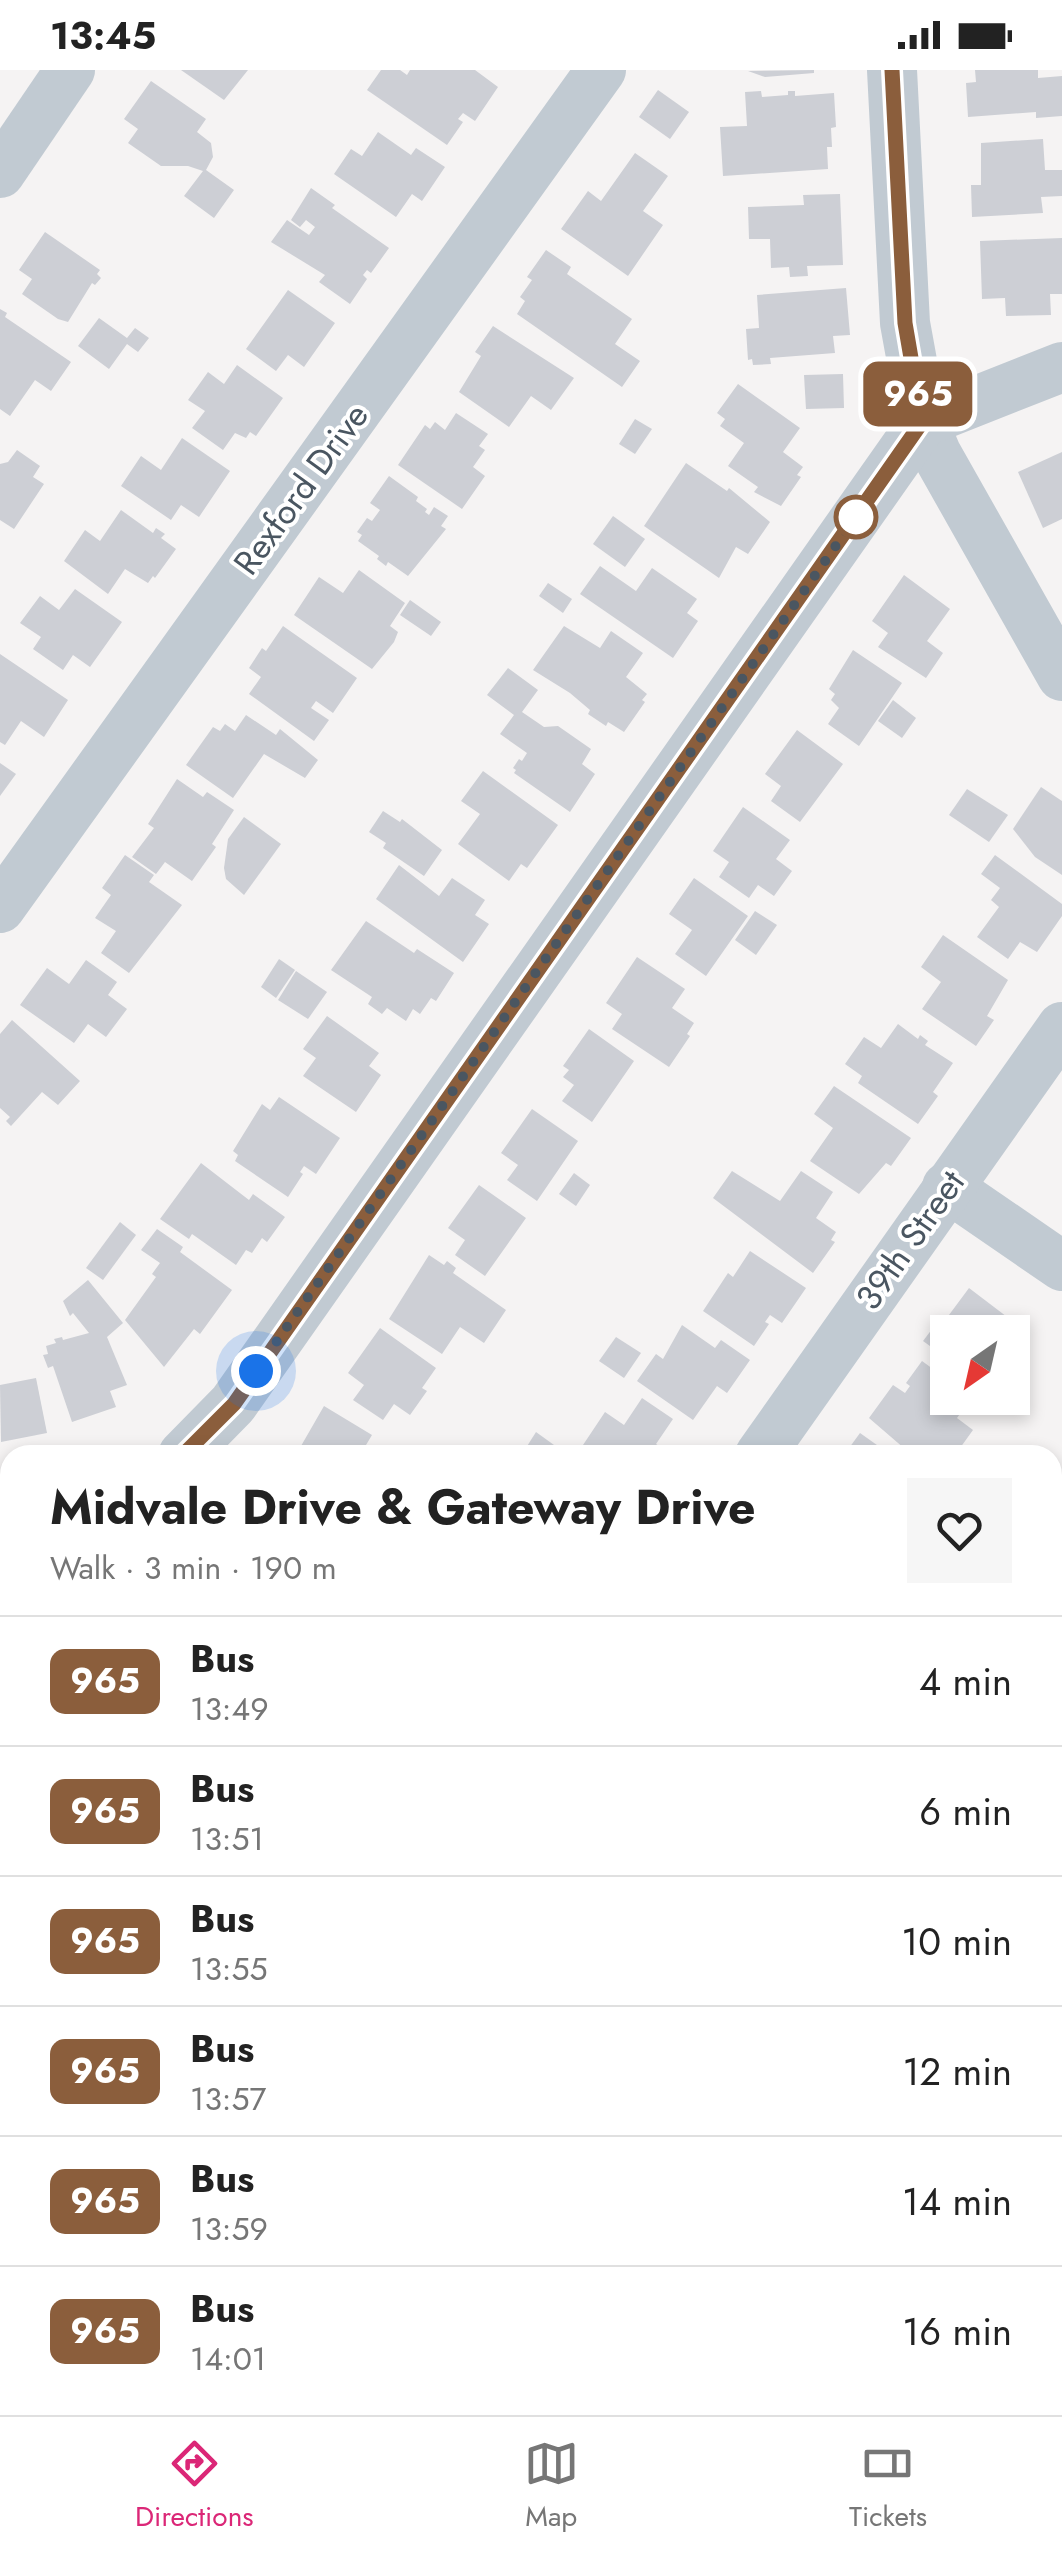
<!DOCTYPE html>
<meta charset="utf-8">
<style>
body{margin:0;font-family:Jost,sans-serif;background:#f6f6f6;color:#222;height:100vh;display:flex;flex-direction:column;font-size:38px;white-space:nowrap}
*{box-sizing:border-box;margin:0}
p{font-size:32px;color:#767676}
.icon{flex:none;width:55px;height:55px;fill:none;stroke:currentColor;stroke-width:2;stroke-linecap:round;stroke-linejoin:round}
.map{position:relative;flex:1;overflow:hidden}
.panel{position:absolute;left:0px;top:1375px;width:1062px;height:970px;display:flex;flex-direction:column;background:#fff;border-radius:30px 30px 0 0;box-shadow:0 5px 15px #0003}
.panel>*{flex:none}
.badge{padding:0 20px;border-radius:15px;font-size:35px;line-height:65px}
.needle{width:65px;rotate:214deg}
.buttons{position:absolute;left:930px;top:1245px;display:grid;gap:20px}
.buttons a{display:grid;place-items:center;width:100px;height:100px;border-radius:0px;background:#fff;box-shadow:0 5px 15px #0003;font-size:50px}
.you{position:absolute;width:50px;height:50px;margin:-25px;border:8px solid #fff;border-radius:50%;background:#1a73e8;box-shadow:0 0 0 15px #1a73e833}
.map>.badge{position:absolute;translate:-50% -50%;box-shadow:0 0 0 5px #fff}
.round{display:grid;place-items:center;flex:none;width:105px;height:105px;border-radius:0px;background:#f6f6f6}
.overview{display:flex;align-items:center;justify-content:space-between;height:170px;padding:0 50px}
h1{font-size:48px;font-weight:700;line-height:75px}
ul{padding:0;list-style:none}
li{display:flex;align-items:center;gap:30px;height:130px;padding:0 50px;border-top:2px solid #e0e0e0}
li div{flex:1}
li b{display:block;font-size:38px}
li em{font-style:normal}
li .badge{min-width:110px;font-weight:700;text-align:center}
.status{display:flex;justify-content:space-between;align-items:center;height:70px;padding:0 50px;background:#fff;direction:ltr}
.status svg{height:28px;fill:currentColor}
.tab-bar{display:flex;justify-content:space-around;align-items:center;height:140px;border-top:2px solid #e0e0e0;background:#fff;font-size:28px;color:#767676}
.tab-bar a{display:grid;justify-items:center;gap:5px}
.tab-bar .active{color:#db2777}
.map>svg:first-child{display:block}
</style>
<div class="status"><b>13:45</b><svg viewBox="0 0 49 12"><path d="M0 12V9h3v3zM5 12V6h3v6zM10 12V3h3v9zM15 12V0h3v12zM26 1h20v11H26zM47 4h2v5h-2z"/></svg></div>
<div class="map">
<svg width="1062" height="2345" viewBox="0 0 1062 2345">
<rect width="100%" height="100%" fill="#f5f3f3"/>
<g fill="#cdcfd5">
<path d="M181 0H248L224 30Z"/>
<path d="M381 0H400L407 5 410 0H475L498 17 475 51 463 43 458 49 463 52 447 75 367 20Z"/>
<path d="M814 0V3L765 7 748 1Z"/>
<path d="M975 0H1038V8L1062 6V46L1036 48V42L968 47 966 13 976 12Z"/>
<path d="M151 11 206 49 197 62 211 73 213 87 206 100 234 120 214 148 184 126 203 101 188 96H161L128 73 138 59 124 49Z"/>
<path d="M658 20 689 42 670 69 639 47Z"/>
<path d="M761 21 762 27 788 25V21H795V26L834 23 836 57 831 58 832 77H827L828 99 723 106 720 57 747 56 745 22Z"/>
<path d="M378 62 411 85 416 78 445 97 422 131 412 124 396 147 334 104 351 79 362 86Z"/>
<path d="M1043 69 1045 100H1062V126L1041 127 1043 143 972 147 971 115H981V73Z"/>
<path d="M635 83 668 106 643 141 663 155 628 206 561 159 588 121 601 131Z"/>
<path d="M311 118 335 135 332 138 389 178 371 203 367 200 363 205 367 209 350 234 319 212 325 205 271 172 287 150 309 165 315 157 306 150 300 157 291 150Z"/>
<path d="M840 124 843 195 807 196 808 206 790 207 789 197 771 198 770 169H749L748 137 804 135 803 125Z"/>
<path d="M45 162 100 200 97 204 101 208 95 215 92 213 68 252 58 249 22 224 32 209 19 200Z"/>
<path d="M1062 168V224H1050L1051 245 1006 246 1005 228 982 229 980 171Z"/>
<path d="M546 180 571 197 567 204 632 249 615 274 640 291 622 317 517 244 525 231 520 227 532 210 527 207Z"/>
<path d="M846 218 850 265 833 266 835 283 770 288 771 294 753 295 752 289 748 290 746 259 759 258 757 225Z"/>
<path d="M288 220 335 253 304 297 288 285 276 301 246 279Z"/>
<path d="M0 239 7 243 5 247 71 292 51 321 35 310 10 346 0 339Z"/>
<path d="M99 248 127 268 135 258 149 268 138 282 127 274 109 299 78 276Z"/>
<path d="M493 256 574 308 551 340 531 326 509 357 459 322 481 286 475 282Z"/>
<path d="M237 295 283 328 256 366 250 362 246 368 235 363 223 380 192 358 205 341 188 330 208 302 224 314Z"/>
<path d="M843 304 844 338 806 339 804 305Z"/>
<path d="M738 314 800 358 783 382 803 397 797 405 801 407 781 436 754 422 758 417 728 396 744 373 720 356 725 349 717 343Z"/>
<path d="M456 343 488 364 479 376 485 380 473 397 485 406 462 439 398 395 425 355 430 359 435 352 445 360Z"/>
<path d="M635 349 652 359 635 384 619 374Z"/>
<path d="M182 368 230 401 199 447 181 435 171 450 121 416 141 386 161 400Z"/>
<path d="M17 380 40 396 33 407 44 414 14 459 0 450V394L8 392Z"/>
<path d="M1062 382V449L1043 458 1018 402Z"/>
<path d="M686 393 727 421 729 418 770 452 748 484 736 477 719 508 644 456Z"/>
<path d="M389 406 418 427 416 431 427 439 425 442 429 445 434 437 448 446 441 456 446 459 408 506 388 492 386 496 377 489 379 486 358 471 362 465 357 462 367 448 372 451 380 440 370 433Z"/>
<path d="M121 440 153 463 156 458 165 464 161 468 176 479 155 508 153 506 148 513 125 499 108 524 64 491 85 460 100 471Z"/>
<path d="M613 446 645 469 625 497 593 474Z"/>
<path d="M600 496 636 521 652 498 697 529 687 543 698 551 673 588 580 524Z"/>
<path d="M359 500 405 533 390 556 398 562 394 572 372 599 294 545 319 507 343 523Z"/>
<path d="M904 505 950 539 927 571 943 583 926 608 878 577 888 563 872 551Z"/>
<path d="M548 513 572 529 563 543 539 526Z"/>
<path d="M75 519 122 552 90 597 73 585 63 600 33 579 41 567 20 553 40 526 59 540Z"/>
<path d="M410 530 441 552 431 566 400 545Z"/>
<path d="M283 556 357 608 333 643 316 631 311 638 329 650 314 671 249 624 261 607 249 598 262 578 266 581Z"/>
<path d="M564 556 600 578 611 561 643 583 626 607 647 624 642 630 645 632 624 662 608 652 606 656 588 644 590 640 570 623 533 600Z"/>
<path d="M853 580 902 613 859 676 828 654 839 638 831 630 835 624 829 619Z"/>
<path d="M0 584 68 630 44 667 21 651 5 675 0 672Z"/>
<path d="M508 598 538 620 522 642 544 657 558 656 591 679 582 694 595 704 570 742 514 703 516 700 513 698 519 689 522 691 527 683 500 664 514 645 487 625Z"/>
<path d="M893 630 916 648 902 668 878 651Z"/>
<path d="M246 645 276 665 280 659 318 690 305 708 264 684 233 728 186 695 213 657 220 661 225 654 235 661Z"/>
<path d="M797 660 843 694 800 752 771 731 781 716 765 704Z"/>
<path d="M0 693 16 704 0 726Z"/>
<path d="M483 701 558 755 527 798 521 794 509 811 458 774 480 744 461 731Z"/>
<path d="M177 709 203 727 207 722 234 740 212 774 216 777 192 811 165 792 156 804 132 787 154 758 148 754Z"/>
<path d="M1041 717 1062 731V805L1035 787 1013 759Z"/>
<path d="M967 719 1008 745 989 772 949 745Z"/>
<path d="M743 737 790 770 776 789 792 801 774 826 758 815 749 828 719 807 729 792 713 781Z"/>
<path d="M383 741 400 752 402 749 442 780 424 806 383 778 386 773 369 762Z"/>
<path d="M244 747 281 774 244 825 226 809 224 798 228 769Z"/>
<path d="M125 785 154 805 149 812 182 835 129 903 101 883 116 861 95 848 111 825 102 818Z"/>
<path d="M995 785 1062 834V846L1037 882 1020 872 1008 889 977 867 999 837 991 830 1000 818 981 804Z"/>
<path d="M399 795 439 826 452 808 485 830 475 845 489 854 463 892 376 829Z"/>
<path d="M694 808 748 846 706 906 675 884 692 860 669 844Z"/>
<path d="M755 841 777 855 756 885 735 870Z"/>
<path d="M366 851 414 883 417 879 454 903 436 931 431 928 420 944 413 939 406 951 387 938 382 944 368 934 372 927 331 900Z"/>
<path d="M943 865 1008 910 987 946 994 950 976 976 922 939 941 912 921 897Z"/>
<path d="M637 887 685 919 672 938 694 953 687 964 690 966 669 997 612 959 622 944 606 933Z"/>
<path d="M279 889 295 900 276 928 261 917Z"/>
<path d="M86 890 117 912 108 925 127 939 106 967 88 954 74 973 20 935 47 898 69 914Z"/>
<path d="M296 901 327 922 308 949 278 930Z"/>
<path d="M327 946 379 983 369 996 381 1005 356 1042 303 1006 316 988 303 979Z"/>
<path d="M12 950 80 1011 58 1035 42 1022 11 1056 6 1051 10 1047 0 1038V964Z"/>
<path d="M898 954 918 969 920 965 928 971 925 975 953 993 933 1022 938 1026 918 1054 858 1013 862 1006 845 994 864 967 881 978Z"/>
<path d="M589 959 634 991 592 1052 562 1031 574 1015 563 1007 569 1000 563 996Z"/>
<path d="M834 1016 911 1068 891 1096 886 1093 859 1124 810 1091 833 1058 814 1044Z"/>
<path d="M279 1027 340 1068 316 1104 304 1096 300 1102 303 1104 288 1127 235 1091 238 1085 233 1081 262 1034 270 1040Z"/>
<path d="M532 1039 578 1071 537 1131 507 1110 518 1095 501 1083Z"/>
<path d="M201 1093 249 1130 253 1124 285 1147 267 1172 262 1168 252 1183 246 1180 236 1195 192 1164 189 1169 160 1149Z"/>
<path d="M732 1101 780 1131 801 1101 833 1122 816 1148 836 1162 831 1170 835 1172 813 1203 713 1128Z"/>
<path d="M574 1103 590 1115 576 1136 559 1124Z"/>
<path d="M479 1115 526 1148 485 1206 455 1185 465 1170 448 1158Z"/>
<path d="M120 1152 136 1165 103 1210 86 1198Z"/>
<path d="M157 1159 183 1177 180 1182 232 1220 200 1264 194 1259 164 1297 125 1250 156 1207 152 1204 160 1193 141 1180Z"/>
<path d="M750 1181 806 1218 782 1253 770 1245 765 1252 769 1254 754 1276 703 1241 728 1203 733 1207Z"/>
<path d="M429 1185 444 1195 447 1191 456 1198 453 1203 506 1240 484 1273 460 1257 442 1284 389 1249Z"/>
<path d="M88 1210 123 1253 107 1267 127 1315 110 1321 116 1337 72 1352 53 1296 48 1298 43 1285 48 1284 46 1276 56 1273 54 1269 62 1267 63 1270 89 1263 73 1243 70 1246 63 1231Z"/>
<path d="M969 1218 1023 1259 1012 1272V1262H948V1289L923 1271 942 1246 946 1249Z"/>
<path d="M682 1255 715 1278 721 1270 750 1290 727 1323 717 1316 693 1350 637 1311 656 1284 663 1289Z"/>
<path d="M380 1258 436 1298 422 1318 427 1321 410 1345 394 1334 383 1350 353 1330 364 1315 348 1303Z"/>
<path d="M616 1267 641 1283 624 1308 599 1291Z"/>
<path d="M922 1291 948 1310V1328H971L957 1348 973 1360 955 1385H920L908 1376 905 1379 869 1348 893 1315 905 1323 910 1316 906 1313Z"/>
<path d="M36 1308 47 1363 1 1372 0 1315Z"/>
<path d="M642 1328 673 1349 656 1374 672 1385H597L583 1375 605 1342 624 1355Z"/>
<path d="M324 1336 372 1365 360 1385H304L307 1380 301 1376Z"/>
<path d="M536 1362 554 1375 547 1385H530L524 1381Z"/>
<path d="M860 1363 891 1385H844Z"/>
<path d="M10 1504V1599L0 1601V1507Z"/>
<path d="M1052 1660 1062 1662V1700L1052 1698Z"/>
<path d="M0 1856 10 1863V1893L0 1907Z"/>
<path d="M10 1983V2027L0 2020V1998Z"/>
<path d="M10 2075V2136L0 2130V2089Z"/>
<path d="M0 2277 10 2286V2335H17L8 2345 0 2341Z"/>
<path d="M23 2335H84L95 2345H15Z"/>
</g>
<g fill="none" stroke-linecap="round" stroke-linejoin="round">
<defs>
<path id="highway" d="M1054 2345 1062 2338"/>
</defs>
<use href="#highway" stroke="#7690ad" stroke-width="58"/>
<g stroke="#c1cad2" stroke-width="50">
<path d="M892 0 905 253 923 352 936 383 1062 606"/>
<path d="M0 103 70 0"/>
<path d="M0 838 601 0"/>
<path d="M947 1117 1062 1196"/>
<path d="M183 1385 233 1334 923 352 1062 297"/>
<path d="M760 1385 1062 957"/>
<path d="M0 1433 10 1430"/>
<path d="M1052 1505 1062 1491"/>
<path d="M1052 2049 1062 2034"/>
<path d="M0 2223 9 2214"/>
<path d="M184 2335 199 2345"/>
<path d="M487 2345 495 2335"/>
</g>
<use href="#highway" stroke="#8ba5c1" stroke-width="55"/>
</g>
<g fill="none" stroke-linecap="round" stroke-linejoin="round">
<defs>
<path id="line" d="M183 1385 234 1334 922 352 905 253 892 0"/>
</defs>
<use href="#line" stroke="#fff" stroke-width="22"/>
<use href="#line" stroke="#8b5e3c" stroke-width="15"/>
<path stroke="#4a5661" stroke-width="10" stroke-dasharray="0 18" d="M256 1301 856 447"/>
</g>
<circle fill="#fff" stroke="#8b5e3c" stroke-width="5" cx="856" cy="447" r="20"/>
<g text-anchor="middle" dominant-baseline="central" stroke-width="8" stroke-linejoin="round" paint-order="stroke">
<g font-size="35" fill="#4a5661" stroke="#fff">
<text transform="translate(301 419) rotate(-54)">Rexford Drive</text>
<text transform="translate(910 1170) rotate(-55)">39th Street</text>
</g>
</g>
</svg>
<div class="buttons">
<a><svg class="needle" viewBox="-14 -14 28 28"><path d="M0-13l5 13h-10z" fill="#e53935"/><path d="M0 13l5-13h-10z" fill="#767676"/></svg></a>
</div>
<div class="you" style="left:256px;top:1301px"></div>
<b class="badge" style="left:918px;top:324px;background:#8b5e3c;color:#fff">965</b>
<section class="panel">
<div class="overview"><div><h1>Midvale Drive &amp; Gateway Drive</h1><p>Walk · 3 min · 190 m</p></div><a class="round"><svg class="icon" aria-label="heart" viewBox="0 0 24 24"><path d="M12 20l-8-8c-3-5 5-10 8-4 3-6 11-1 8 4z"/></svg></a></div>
<ul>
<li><span class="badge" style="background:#8b5e3c;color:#fff">965</span><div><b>Bus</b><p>13:49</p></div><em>4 min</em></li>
<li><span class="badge" style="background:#8b5e3c;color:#fff">965</span><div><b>Bus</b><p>13:51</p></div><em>6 min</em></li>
<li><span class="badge" style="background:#8b5e3c;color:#fff">965</span><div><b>Bus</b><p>13:55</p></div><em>10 min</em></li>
<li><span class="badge" style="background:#8b5e3c;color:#fff">965</span><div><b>Bus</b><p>13:57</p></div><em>12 min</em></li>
<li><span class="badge" style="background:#8b5e3c;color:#fff">965</span><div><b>Bus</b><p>13:59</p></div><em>14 min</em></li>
<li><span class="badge" style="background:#8b5e3c;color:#fff">965</span><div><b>Bus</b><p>14:01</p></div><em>16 min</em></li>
</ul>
</section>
</div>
<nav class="tab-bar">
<a class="active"><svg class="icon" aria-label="directions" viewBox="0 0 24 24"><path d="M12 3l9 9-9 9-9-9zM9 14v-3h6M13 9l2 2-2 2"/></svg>Directions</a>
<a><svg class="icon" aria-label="map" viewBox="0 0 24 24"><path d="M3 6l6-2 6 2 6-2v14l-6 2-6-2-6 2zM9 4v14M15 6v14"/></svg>Map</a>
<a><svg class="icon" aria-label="tickets" viewBox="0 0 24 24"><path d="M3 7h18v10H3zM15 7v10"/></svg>Tickets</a>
</nav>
